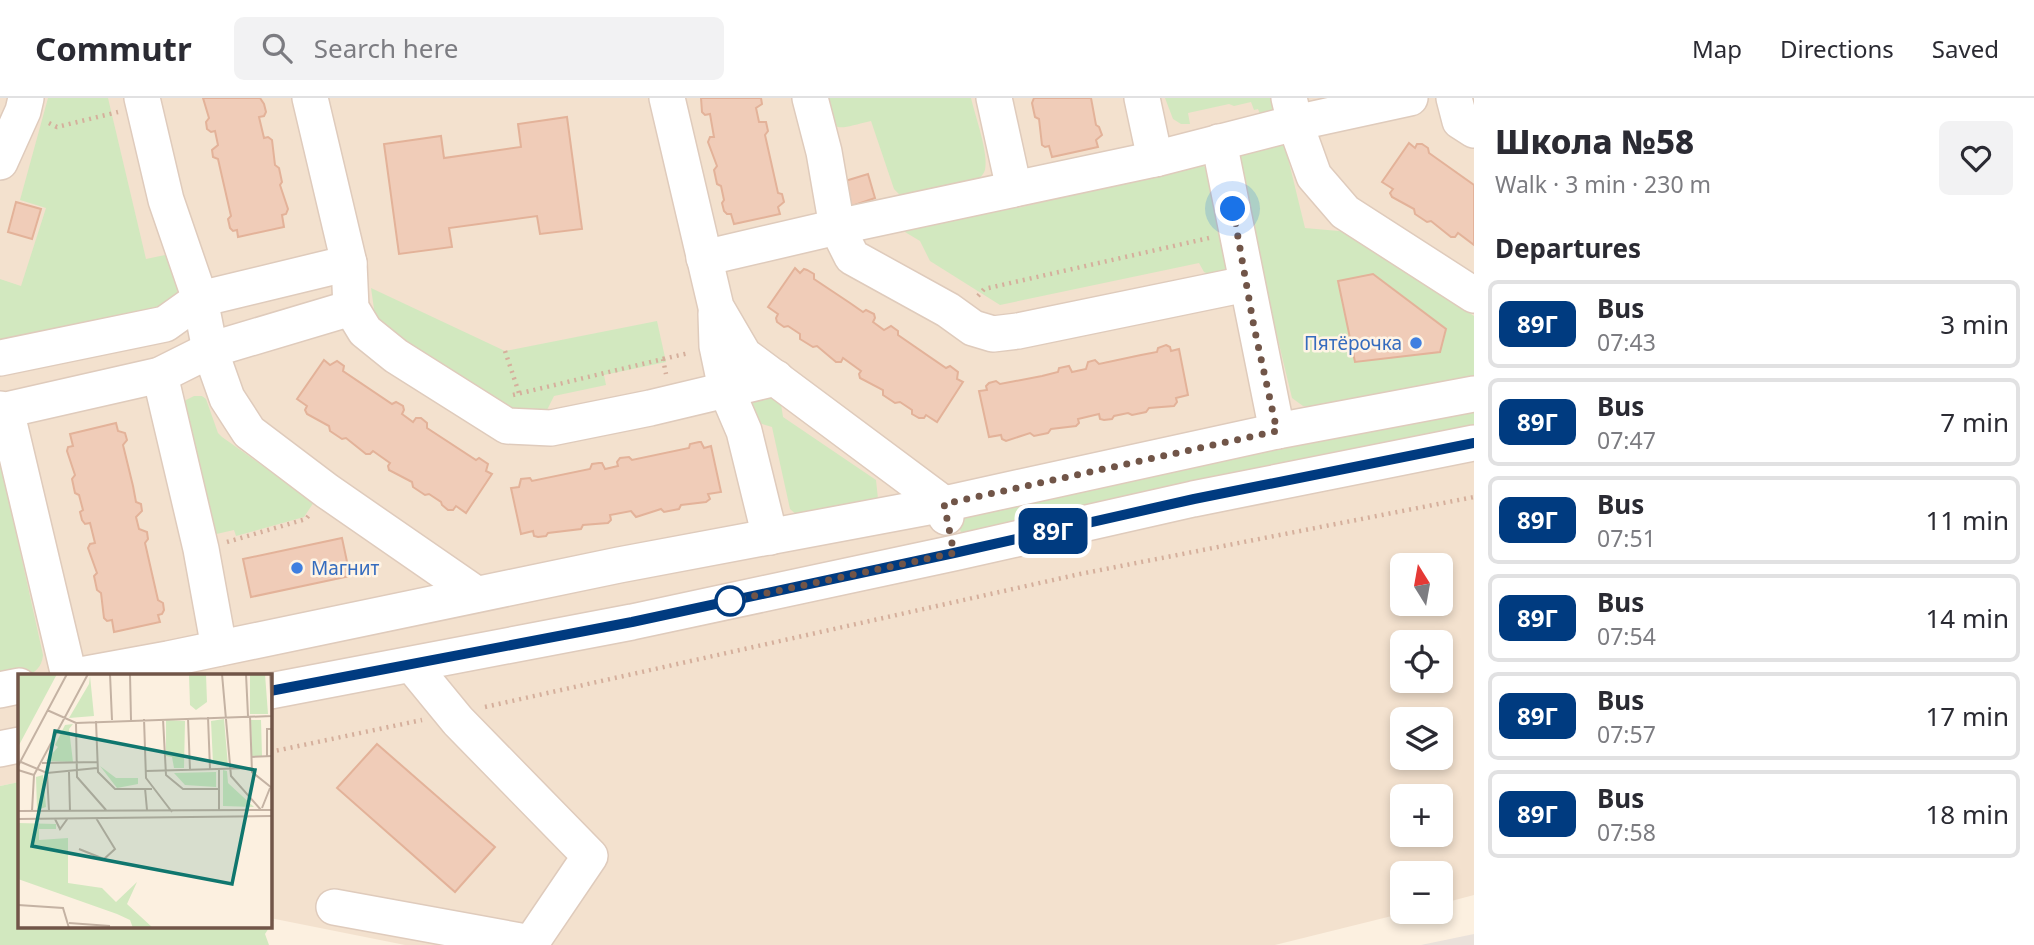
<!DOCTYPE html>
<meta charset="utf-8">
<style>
body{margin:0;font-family:"Noto Sans",sans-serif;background:#f2f2f3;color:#2b2b33;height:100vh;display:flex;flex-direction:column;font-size:26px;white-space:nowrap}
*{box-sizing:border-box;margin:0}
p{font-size:23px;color:#7c7c81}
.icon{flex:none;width:38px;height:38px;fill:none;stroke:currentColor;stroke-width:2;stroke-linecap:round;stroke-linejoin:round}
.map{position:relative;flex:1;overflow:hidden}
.panel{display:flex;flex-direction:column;background:#fff;width:560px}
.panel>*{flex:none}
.badge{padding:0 14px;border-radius:10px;font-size:24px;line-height:46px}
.needle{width:46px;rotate:349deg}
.fabs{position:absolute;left:1390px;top:455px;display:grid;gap:14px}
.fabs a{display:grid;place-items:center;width:63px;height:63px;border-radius:10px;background:#fff;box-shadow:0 4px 10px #0003;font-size:35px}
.you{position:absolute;width:35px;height:35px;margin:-18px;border:5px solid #fff;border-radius:50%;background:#1a73e8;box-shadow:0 0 0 10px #1a73e833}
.map>.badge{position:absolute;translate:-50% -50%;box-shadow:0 0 0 4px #fff}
h2{padding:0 21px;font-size:26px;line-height:63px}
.round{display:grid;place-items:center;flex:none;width:74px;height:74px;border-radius:10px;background:#f2f2f3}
.headline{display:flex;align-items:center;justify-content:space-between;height:119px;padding:0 21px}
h1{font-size:33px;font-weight:800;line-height:52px}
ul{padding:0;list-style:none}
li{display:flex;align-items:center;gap:21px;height:88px;margin:0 14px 10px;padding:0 7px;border:4px solid #e1e1e2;border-radius:10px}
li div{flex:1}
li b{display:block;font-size:26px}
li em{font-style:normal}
li .badge{min-width:77px;font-weight:700;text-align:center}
header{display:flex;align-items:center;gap:42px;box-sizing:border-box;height:98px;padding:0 35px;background:#fff;border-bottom:2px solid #e1e1e2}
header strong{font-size:33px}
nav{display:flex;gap:38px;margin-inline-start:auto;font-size:24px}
.search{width:490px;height:63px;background:#f2f2f3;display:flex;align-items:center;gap:18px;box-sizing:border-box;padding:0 24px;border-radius:10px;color:#7c7c81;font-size:26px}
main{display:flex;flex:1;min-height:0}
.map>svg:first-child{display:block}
</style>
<header>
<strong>Commutr</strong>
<div class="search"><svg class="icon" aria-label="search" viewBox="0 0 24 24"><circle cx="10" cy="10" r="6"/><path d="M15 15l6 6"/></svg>Search here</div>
<nav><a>Map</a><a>Directions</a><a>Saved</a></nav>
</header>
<main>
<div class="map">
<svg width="1474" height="847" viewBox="0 0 1474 847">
<rect width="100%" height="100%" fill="#fcf0e0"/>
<path fill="#f3e1ce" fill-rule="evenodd" d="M0 0H1474V797L1440 806V775H1402V814H1408L1275 847H405L270 820V578H19V684L0 688ZM1402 467H1440V506H1402ZM1402 544H1440V583H1402ZM1402 621H1440V660H1402ZM1402 698H1440V737H1402Z"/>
<path fill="#eae2db" d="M1474 836V847H1421Z"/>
<g fill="#d2e8bf">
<path d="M48 0H108L146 161 165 157C174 165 178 185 177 197L165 207 0 245V181L21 188 46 110 20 102Z"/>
<path d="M820 0H971C975 18 989 55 985 72 983 78 978 81 974 85L903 100 894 91 871 23C836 31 833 38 820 0Z"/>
<path d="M1165 0H1275V14L1260 16 1258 11 1254 12 1251 4 1234 8 1229 6 1188 15 1190 26H1181L1173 21Z"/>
<path d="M1282 44 1285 48 1305 130 1350 134 1474 218V280L1315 309 1303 308 1292 300 1237 71 1238 62 1244 52Z"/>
<path d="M1191 68H1203L1211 71 1231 173 1212 178 1204 174 1199 165 1000 207 930 163 920 143 905 134V130L1009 104 1018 110Z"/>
<path d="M371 190 505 253 657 223 666 264 604 277 606 287 554 298 546 314 524 320 376 225Z"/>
<path d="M772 296 781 306 783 319 876 382 878 401 799 419 790 411 772 329 756 324 749 309 752 303Z"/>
<path d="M194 298H202L206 301 218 335 222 339 314 404 304 419 236 438 234 432 212 437 181 308 186 302Z"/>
<path d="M1474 303V339L962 437 959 429 964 414Z"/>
<path d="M0 362 43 557C41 580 18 580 0 583Z"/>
<path d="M19 684V828H270V820L274 822 265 836 269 847H0V688Z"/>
</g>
<g fill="#f0ccb8" stroke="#e3b299" stroke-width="2">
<path d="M203 0H260L264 6 266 14 264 18 259 19 264 40 268 39 272 42 275 67 279 70 282 84 280 87 288 111 286 116 282 117 284 129 238 139 237 132 233 133 230 130 228 121 231 118 218 61 213 59 212 52 218 47 215 33 211 34 207 31 206 24 209 20Z"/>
<path d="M701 0H761L762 6 756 10 759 24H766L768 33 765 37 778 95 782 96 784 104 778 109 780 116 734 126 731 116H727L724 113 722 105 724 102 721 88 717 86 714 72 717 68 708 44 710 39H714L710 16 705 17 702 14Z"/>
<path d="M1034 0H1091L1096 27 1099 29 1102 37 1096 42 1098 49 1052 59 1049 48 1045 49 1042 47 1039 21 1035 19 1032 5Z"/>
<path d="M567 19 582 131 540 136 537 118 449 130 452 149 399 156 384 46 441 38 444 60 521 49 518 26Z"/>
<path d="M1409 45 1415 50 1417 46H1422L1428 50 1429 55 1474 87V147L1458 135 1455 139H1451L1431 123 1427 124 1415 116 1414 111 1392 99 1390 95 1393 91 1382 84Z"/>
<path d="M868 76 875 100 849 109 842 84Z"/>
<path d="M16 104 41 111 32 141 8 134Z"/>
<path d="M795 170 800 175 804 171 807 172 814 176V181L850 205 863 214 866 212 874 216 875 220 873 224 884 232 891 228 898 233V237L946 270 950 268 958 274 957 281 963 284 937 324 926 317 924 320H919L912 316V312L900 304 895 305 883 297V292L860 280 859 276 861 273 843 260 841 264H836L817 248 813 249 800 241V236L788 228 784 229 777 224 776 220 778 216 768 209Z"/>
<path d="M1373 176 1446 231 1440 254 1355 264 1338 183Z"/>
<path d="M1166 247 1170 249 1171 253 1179 251 1188 297 1176 300 1177 304 1174 308 1149 310 1146 314 1132 317 1128 315 1114 318 1112 321 1104 322 1100 321 1099 316 1078 321 1079 325 1076 328 1051 331 1048 335 1034 338 1030 335 1006 343 1002 341 1001 337 989 339 979 293 987 292 986 288 989 285 996 283 1000 286 1042 278 1058 274 1059 270 1069 268 1072 274 1086 271 1088 264 1095 262 1099 266 1141 257 1157 254 1158 250Z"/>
<path d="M324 262 330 267 337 263 344 268 343 273 392 306 396 304 403 308 404 312 402 316 413 324 416 320H421L427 325V330L476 362 479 360 488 366 486 373 492 376 466 415 456 408 453 412H448L442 407 441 404 429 396 425 397 413 389 412 384 389 372 388 368 390 365 373 353 370 356H366L346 340 342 341 330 333 329 328 307 316 305 312 307 308 297 301Z"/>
<path d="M116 325 118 333 125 335 127 342 123 347 133 388 136 404 141 406 142 413 136 419 139 431 147 434 148 441 145 445 158 502 163 505 164 512 162 516 158 517 160 524 114 534 112 522 107 523 104 520 101 495 97 492 94 478 97 475 88 450 90 446 95 445 90 425 85 426 82 422 80 414 83 412 79 397 75 395 72 381 75 377 67 353 68 349 73 348 70 336Z"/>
<path d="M699 344H701L704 350 711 348 721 394 708 396 710 401 706 404 681 407 679 411 664 414 661 411 636 419 631 413 610 417 611 422 608 425 583 427 581 431 548 435 546 438 538 439 534 438 533 433 521 436 511 390 519 389 521 381 530 380 532 383 590 371 592 366 599 365H602L605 371 618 368 617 364 620 360 629 359 632 362 689 350 690 346Z"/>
<path d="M342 440 350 478 251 499 243 461Z"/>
<path d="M377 646 495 749 455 794 337 690Z"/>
</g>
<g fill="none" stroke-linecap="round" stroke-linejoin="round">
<defs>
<g id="minor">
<path d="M142 0 166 102 200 201 210 252 227 300 249 334 327 393 476 496"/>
<path d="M310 0 349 165 351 210 365 233 396 258 507 328 551 330 650 310 776 280"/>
<path d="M667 0 716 209 744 257 944 406 946 419"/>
<path d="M810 0 824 54 837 129 852 159 948 212 973 230 993 236 1018 233 1246 186"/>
<path d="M994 0 1014 91"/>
<path d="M1142 0 1155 61"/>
<path d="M1289 0 1295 25 1314 78 1345 114 1474 197"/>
<path d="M1454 0 1460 23 1474 32"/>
<path d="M1219 44 1277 333"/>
<path d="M0 64 23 13 26 0"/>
<path d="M704 160 837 129 1155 61 1295 25 1410 0"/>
<path d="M716 216 717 248 726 291 744 333 770 439"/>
<path d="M0 260 165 226 200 201 349 165"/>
<path d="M160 277 201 451 219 550"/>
<path d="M0 311 6 312 160 277 210 252 351 210"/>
<path d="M6 312 69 578"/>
<path d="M75 578 168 561 619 467 944 406 1277 333 1474 296"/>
<path d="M0 592 19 588"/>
<path d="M270 593 632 524 954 455 1193 401 1474 345"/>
<path d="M0 651 19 647"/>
<path d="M334 809 531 845 590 758 458 623 412 567"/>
</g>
</defs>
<use href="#minor" stroke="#dfcbbc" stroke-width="38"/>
<g stroke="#d5af9c" stroke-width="4.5" stroke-dasharray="2 5" stroke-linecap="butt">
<path d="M49 25 57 29 118 14"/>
<path d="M978 198 984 191 1209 140"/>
<path d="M505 253 519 295"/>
<path d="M663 261 689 255"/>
<path d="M513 297 663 261 666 276"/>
<path d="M227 444 306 421 310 416"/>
<path d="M485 609 1080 476 1474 399"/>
<path d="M270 654 422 622"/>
</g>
<use href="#minor" stroke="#fff" stroke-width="35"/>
</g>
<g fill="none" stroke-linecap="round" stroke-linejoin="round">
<defs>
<path id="line" d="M270 593 632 524 954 455 1194 401 1474 345"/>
</defs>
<use href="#line" stroke="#fff" stroke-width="16"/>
<use href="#line" stroke="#003b80" stroke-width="10"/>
<path stroke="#715548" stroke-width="7" stroke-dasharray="0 12.6" d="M730 503 954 455 944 406 1277 333 1254 229 1233 111"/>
</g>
<g fill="#3f7fe0" stroke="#fff4e5" stroke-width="2.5">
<circle cx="1416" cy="245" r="7"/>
<circle cx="297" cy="470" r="7"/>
</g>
<circle fill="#fff" stroke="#003b80" stroke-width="3.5" cx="730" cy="503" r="14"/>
<g text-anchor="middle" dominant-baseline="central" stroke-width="5" stroke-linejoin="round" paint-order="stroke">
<g font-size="19" fill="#366cbe" stroke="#fff4e5" text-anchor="end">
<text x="1402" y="245">Пятёрочка</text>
<text x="311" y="470" text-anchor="start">Магнит</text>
</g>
</g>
<g transform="translate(18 576)">
<rect width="254" height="254" fill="#fcf0e0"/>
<path d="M0 0H39L0 73ZM188 0 189 28 178 36 172 31 171 1ZM232 0H247L250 40H232ZM72 2 76 42 51 44 71 10ZM206 45 210 92 209 93 195 89 193 47ZM148 46 167 47 166 94H156L154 83 148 82ZM233 46H243L244 82H234ZM55 50 51 55 55 88 28 87 40 73 37 71 47 51ZM82 92 98 104H120V110L99 114ZM205 96 209 97 210 109 236 133 205 132ZM198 98V113L167 111 156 99ZM25 101 28 133 19 136 18 103ZM0 149 38 150V155H21V166L50 164V209L84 214 98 228 119 208 109 230 135 254H115L112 246 99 240 0 205Z" fill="#d2e8bf"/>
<path fill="none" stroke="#c4b2a3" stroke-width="2" d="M92 0 94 46M112 0 113 46M204 0 213 102 243 136M228 0 230 42M252 0 254 42M29 36 58 49 254 42M232 42 234 98 254 114M190 43 192 95M170 44 172 96M126 45 128 104 154 138M145 45 148 101 165 115H201M78 47 80 98 97 115H134M58 49 59 103 88 136M249 82V55H254M233 83 254 82M3 88 29 99 79 94M24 89 80 88M0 92 49 0M201 95V136M0 96 16 101 14 137M128 97 234 94M51 98 52 137M29 99 31 137M16 101 70 0M127 114 129 136M244 134 252 114M0 137 254 136M0 145 254 142M37 145 42 155 50 144M61 175 86 185 97 175 78 144M0 231 45 234 51 254M51 249 92 252"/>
<path fill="#0f766e" fill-opacity="0.15" stroke="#0f766e" stroke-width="3.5" d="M37 57 237 96 214 210 14 172Z"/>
<rect width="254" height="254" fill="none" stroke="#715548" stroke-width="3.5"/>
</g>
</svg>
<div class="fabs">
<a><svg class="needle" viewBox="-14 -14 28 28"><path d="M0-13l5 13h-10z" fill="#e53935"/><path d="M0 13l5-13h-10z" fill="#7c7c81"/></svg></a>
<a><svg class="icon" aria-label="locate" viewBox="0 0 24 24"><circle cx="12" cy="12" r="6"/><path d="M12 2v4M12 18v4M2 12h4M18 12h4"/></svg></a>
<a><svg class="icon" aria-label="layers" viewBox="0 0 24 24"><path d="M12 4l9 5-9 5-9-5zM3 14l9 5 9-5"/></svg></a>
<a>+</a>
<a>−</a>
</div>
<div class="you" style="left:1233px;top:111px"></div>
<b class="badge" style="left:1053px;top:433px;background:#003b80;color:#fff">89Г</b>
</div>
<section class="panel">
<div class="headline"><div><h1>Школа №58</h1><p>Walk · 3 min · 230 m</p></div><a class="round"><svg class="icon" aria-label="heart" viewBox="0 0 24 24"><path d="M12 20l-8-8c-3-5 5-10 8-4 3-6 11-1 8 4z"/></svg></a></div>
<h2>Departures</h2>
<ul>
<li><span class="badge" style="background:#003b80;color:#fff">89Г</span><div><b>Bus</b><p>07:43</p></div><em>3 min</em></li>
<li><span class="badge" style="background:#003b80;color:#fff">89Г</span><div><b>Bus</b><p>07:47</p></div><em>7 min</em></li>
<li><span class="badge" style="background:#003b80;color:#fff">89Г</span><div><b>Bus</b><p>07:51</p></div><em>11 min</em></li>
<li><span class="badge" style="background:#003b80;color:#fff">89Г</span><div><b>Bus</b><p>07:54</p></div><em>14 min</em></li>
<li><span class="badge" style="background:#003b80;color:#fff">89Г</span><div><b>Bus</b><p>07:57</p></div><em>17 min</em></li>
<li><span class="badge" style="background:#003b80;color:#fff">89Г</span><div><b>Bus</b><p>07:58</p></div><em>18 min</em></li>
</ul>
</section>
</main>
